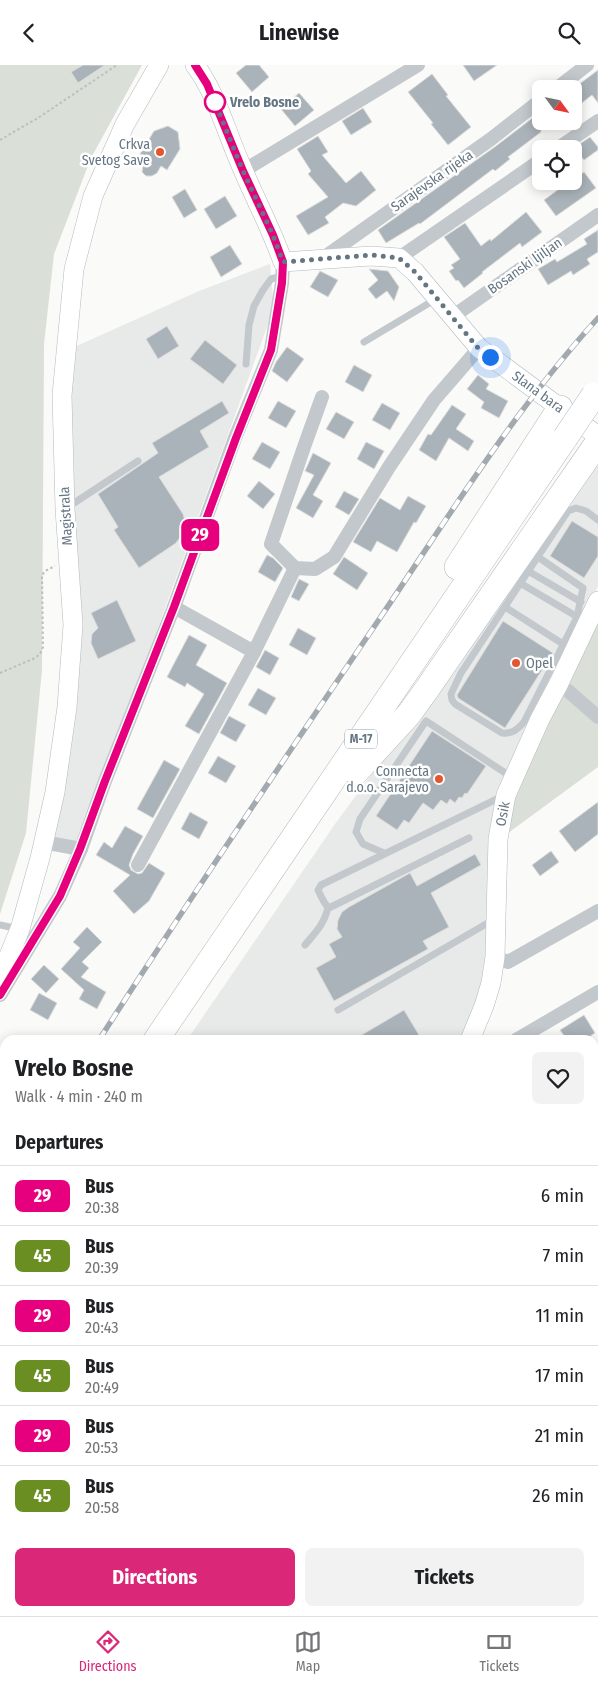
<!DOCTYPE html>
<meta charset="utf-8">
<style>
body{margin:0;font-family:"Fira Sans Condensed",sans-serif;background:#f2f2f2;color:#202124;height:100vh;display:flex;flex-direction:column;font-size:19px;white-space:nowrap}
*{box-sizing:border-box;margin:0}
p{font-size:16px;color:#757577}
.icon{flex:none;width:28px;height:28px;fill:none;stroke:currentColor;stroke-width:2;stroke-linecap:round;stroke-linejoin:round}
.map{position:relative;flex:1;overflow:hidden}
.details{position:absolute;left:0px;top:970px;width:599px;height:581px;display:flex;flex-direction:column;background:#fff;border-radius:15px 15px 0 0;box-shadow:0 2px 12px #0003}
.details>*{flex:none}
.badge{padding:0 10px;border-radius:8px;font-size:18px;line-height:32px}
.needle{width:32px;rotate:123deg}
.controls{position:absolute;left:532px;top:15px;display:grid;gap:10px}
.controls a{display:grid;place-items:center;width:50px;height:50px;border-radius:8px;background:#fff;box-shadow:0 2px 12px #0003;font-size:25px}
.you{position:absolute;width:25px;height:25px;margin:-12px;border:4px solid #fff;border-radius:50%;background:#1a73e8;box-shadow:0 0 0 8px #1a73e833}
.map>.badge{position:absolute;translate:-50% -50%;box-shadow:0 0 0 2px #fff}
h2{padding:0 15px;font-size:19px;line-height:45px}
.round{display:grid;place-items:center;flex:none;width:52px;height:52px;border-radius:8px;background:#f2f2f2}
.head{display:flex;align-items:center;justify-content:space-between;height:85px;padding:0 15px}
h1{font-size:24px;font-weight:700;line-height:38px}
.button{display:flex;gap:10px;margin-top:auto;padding:10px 15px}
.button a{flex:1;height:58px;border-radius:8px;background:#db2777;color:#fff;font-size:20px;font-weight:700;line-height:58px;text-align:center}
.button a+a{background:#f2f2f2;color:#202124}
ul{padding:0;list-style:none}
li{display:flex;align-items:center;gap:15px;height:60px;padding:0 15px;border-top:1px solid #e0e0e0}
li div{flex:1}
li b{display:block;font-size:19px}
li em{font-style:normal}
li .badge{min-width:55px;font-weight:700;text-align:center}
header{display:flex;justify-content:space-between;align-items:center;height:65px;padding:0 15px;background:#fff;font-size:22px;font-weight:700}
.menu{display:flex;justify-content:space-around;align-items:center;height:70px;border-top:1px solid #e0e0e0;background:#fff;font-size:14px;color:#757577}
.menu a{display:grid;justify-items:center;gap:2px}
.menu .selected{color:#db2777}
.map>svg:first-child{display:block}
</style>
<header><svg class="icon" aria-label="back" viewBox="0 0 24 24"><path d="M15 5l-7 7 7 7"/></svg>Linewise<svg class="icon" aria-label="search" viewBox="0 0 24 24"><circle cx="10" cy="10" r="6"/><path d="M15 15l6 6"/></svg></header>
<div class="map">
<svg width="598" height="1551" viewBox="0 0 598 1551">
<rect width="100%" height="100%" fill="#fafaf8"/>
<g fill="#e8e9e9">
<path d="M270 199 274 243 115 681 76 780 37 775 55 727 73 560 70 284 199 226Z"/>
<path d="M598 400V521L528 673 515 714 491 910 466 975H187L335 759 426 636 563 435Z"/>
</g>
<g fill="#dadfd7">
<path d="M0 0H142L91 93 54 189 44 279 42 605 26 768 0 849Z"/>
<path d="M598 536V702L500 774 501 752Z"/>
<path d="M0 1326 5 1334V1518L0 1522Z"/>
</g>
<g fill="#aab3b9" stroke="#dcdcda">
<path d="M83 0H105L78 18 71 7Z"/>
<path d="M246 0H259L269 12 252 27 236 8Z"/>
<path d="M463 0H497L474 16Z"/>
<path d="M598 5V38L592 30 574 44V23Z"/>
<path d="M432 9 448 30 446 31 471 62 448 80 431 59 433 58 408 27Z"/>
<path d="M299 28 314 45 295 61 281 44Z"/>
<path d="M363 43 372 57 351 70 342 56Z"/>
<path d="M539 48 541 51V67L508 92 510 94 495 106 493 104 420 159 419 158 386 178 378 165 496 81Z"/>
<path d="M168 61 178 67 180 84 167 105 161 101 157 108 152 111H146L142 107 143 101 147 94 140 89 154 66Z"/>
<path d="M318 71 328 87 322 90 346 118 361 106 376 125 356 141 343 138 325 152 329 158 308 170 296 151 328 132 308 109 311 106 297 84Z"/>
<path d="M590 72 598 82V85L584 95 574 83Z"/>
<path d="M584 107 596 123 556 151 544 135 559 124 560 125 574 116V115Z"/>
<path d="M185 124 197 145 184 153 172 132Z"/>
<path d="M225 131 237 151 216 164 204 144Z"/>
<path d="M526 147 542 167 522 182 520 178 482 207 483 208 464 223 458 215 456 216 449 206 454 203 451 200 460 194 444 172 465 158 481 181 490 174 491 176Z"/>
<path d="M598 165V187L587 194 590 199 573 210 571 206 548 220 538 204 555 194 557 197 587 179 584 174Z"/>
<path d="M230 180 242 199 221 212 210 192Z"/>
<path d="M369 204 388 206 399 222 394 236 387 226 376 234 368 224 378 215Z"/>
<path d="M320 206 338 215 328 232 310 222Z"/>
<path d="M167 261 179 281 158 294 146 274Z"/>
<path d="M205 275 237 300 223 319 190 294Z"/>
<path d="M287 282 304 294 287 317 272 306 276 297Z"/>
<path d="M354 300 372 310 363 327 345 317Z"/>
<path d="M478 310 489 319 486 324 508 336 499 353 481 343 484 337 467 324Z"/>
<path d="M222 336 229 348 200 366 209 382 159 412 183 449 185 456 186 464 176 478 139 503 114 465 118 462 98 429 158 388 152 378Z"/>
<path d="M278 336 296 346 286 363 268 353Z"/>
<path d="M382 338 400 348 390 365 372 355Z"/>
<path d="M452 340 466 349 456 364 474 376 468 386 449 373 436 396 419 385 428 369 431 370Z"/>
<path d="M336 347 354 357 344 374 326 364Z"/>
<path d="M262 377 280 387 270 404 252 394Z"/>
<path d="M366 377 384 386 374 404 357 394Z"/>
<path d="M313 388 331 398 313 430 323 436 313 453 296 443 314 410 305 406Z"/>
<path d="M259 416 275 429 263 444 247 431Z"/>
<path d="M344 426 359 434 349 450 335 442Z"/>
<path d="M408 431 426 441 416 458 414 457 397 487 377 476 371 487 353 477 380 433 400 445Z"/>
<path d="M572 456 598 472V491L584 513 550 491Z"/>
<path d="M267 490 273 493 283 503 275 517 258 507Z"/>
<path d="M344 492 368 508 357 525 333 509Z"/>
<path d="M299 514 309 519 299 536 291 532Z"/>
<path d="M117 535 136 576 98 594 91 578 92 569 98 563 91 548Z"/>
<path d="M503 556 553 588 505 663 458 633 457 630Z"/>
<path d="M298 563 316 573 307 590 289 580Z"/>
<path d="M189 570 207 580 196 600 227 618 199 669 185 661 204 629 187 618 185 622 167 612Z"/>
<path d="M265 585 279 593 270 610 256 602Z"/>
<path d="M258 623 276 633 266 650 248 640Z"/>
<path d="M229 651 246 660 236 677 220 668Z"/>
<path d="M432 666 486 701 467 729 465 728 462 733 459 732 455 738 450 734 447 739 441 735 433 745 423 738 409 758 404 755 397 765 376 751Z"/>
<path d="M218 691 236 701 226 718 208 708Z"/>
<path d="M164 695 180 704 153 753 137 744Z"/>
<path d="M598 737V769L575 787 559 766Z"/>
<path d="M190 747 208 757 199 774 181 764Z"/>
<path d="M125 761 143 771 133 789 129 800 131 805 138 809 142 808 149 798 165 808 149 836 134 849 113 826 130 810 96 790 104 777 112 783Z"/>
<path d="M551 786 559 797 540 811 532 800Z"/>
<path d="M475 789 481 800 431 828 449 862 423 876 428 884 334 936 316 903 336 892 329 879 342 872 337 864 338 855 342 847 349 842 410 808 417 821Z"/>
<path d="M87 862 102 877 82 897 89 903 81 912 106 927 97 944 79 934 84 925 61 904 80 883 73 877Z"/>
<path d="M44 900 59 914 46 928 31 914Z"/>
<path d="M39 928 57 938 48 955 30 945Z"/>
<path d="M404 945 422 975H353Z"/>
<path d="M584 950 595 968 584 975H567L560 965Z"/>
</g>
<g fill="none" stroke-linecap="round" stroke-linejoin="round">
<defs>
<g id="secondary">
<path d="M195 0C216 28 226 66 240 98 254 132 271 163 283 197L371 191 399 193 415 207 479 283 598 371"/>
<path d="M0 912 20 864 40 793 55 727 67 642 73 560 65 444 62 330 74 204 93 131 125 59 159 0"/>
<path d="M470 975 484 941 491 918 495 892 498 774 506 730 540 654 559 618 598 536"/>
<path d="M594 1267 598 1270"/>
</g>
<g id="highway">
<path d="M457 502 560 343"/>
<path d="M356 707 409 649 427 624 598 377"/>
<path d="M156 975 565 373"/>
<path d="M0 1208 5 1200"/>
<path d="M0 1245 5 1237"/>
</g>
</defs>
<use href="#secondary" stroke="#b3babf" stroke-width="20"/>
<use href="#highway" stroke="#b4b9bd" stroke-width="26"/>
<g stroke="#bbbfc2" stroke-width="2" stroke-dasharray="2.5 2.5" stroke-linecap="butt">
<path d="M0 75 38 53 117 0"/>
<path d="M0 608 35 593 40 589 43 582 42 510 45 506 55 501"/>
</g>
<g stroke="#c3c8cc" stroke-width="7">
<path d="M364 277 436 234"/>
<path d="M246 299 249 260 254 241 263 225 271 214 282 211"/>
<path d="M68 442 138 396"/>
<path d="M538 492 583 523 577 552 524 657C517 665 512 669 502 668L455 639 452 635 451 629 461 608 568 446 576 443 586 446 598 455"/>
<path d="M528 506 581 537"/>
<path d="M520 518 581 554"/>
<path d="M505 542 563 579"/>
<path d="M469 773 331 842H328C323 837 321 831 318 825L321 820 503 731"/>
<path d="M384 788 363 779 356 767 360 754 426 656 513 713"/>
<path d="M0 860 19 864"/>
<path d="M305 880C315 868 325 858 328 842"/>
<path d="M338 945 493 855"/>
<path d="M0 1151 5 1155"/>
</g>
<g stroke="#c3c8cc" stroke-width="14">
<path d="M556 24 587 0"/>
<path d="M557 84 598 56"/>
<path d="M243 106 418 0"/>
<path d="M399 193 541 95"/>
<path d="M322 194 491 74 541 35"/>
<path d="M452 252 598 150"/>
<path d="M322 332 304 382 271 479 295 503 315 504 334 492 389 402 434 335 479 283"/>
<path d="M174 542 254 587"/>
<path d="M559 618 598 652"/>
<path d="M43 777 81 784"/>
<path d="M138 800 254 587 295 503"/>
<path d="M495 892 508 897 598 846"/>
<path d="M0 930 60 831 81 784 105 716 174 542 235 373 271 285 282 218 283 197"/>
<path d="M516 975 598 927"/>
<path d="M594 1061 598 1058"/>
<path d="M594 1116 598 1113"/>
<path d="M594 1205 598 1202"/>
<path d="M144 1546 147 1551"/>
<path d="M287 1546 289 1551"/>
<path d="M344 1546 346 1551"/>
<path d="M45 1551 53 1546"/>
<path d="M184 1551 190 1546"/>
<path d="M389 1551 390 1546"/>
<path d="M544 1551V1546"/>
</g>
<use href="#secondary" stroke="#fff" stroke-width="19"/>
<use href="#highway" stroke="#fff" stroke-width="25"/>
<defs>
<g id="rail">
<path d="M99 975C190 833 285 693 380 553 449 451 515 344 598 253"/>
<path d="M0 1129 5 1121"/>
</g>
</defs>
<use href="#rail" stroke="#a2aab0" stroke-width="5.5"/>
<use href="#rail" stroke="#fff" stroke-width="4" stroke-dasharray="11" stroke-linecap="butt"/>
<defs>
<path id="highway-bridge" d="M565 373 594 330"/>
</defs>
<use href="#highway-bridge" stroke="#b4b9bd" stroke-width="26" stroke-linecap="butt"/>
<use href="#highway-bridge" stroke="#fff" stroke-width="25"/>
</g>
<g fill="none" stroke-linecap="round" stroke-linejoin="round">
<defs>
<path id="line" d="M0 930 60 831 80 784 105 716 174 542 236 373 271 285 282 218 283 197 273 170 243 106 207 19 195 0"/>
</defs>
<use href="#line" stroke="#fff" stroke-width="11"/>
<use href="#line" stroke="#e6007e" stroke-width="8"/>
<path stroke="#657683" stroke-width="5" stroke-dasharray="0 9" d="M215 37 214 35 243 106 273 170 283 197 371 190 399 193 415 207 478 283 490 292"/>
</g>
<circle fill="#fff" stroke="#e6007e" stroke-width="2.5" cx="215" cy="37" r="10"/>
<g fill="#e4572e" stroke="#fff" stroke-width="2">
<circle cx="160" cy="87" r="5"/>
<circle cx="516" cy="598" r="5"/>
<circle cx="439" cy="714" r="5"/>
</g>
<g text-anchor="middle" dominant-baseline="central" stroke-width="5" stroke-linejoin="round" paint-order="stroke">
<rect fill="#fff" stroke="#939fa8" stroke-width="1" x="345" y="664.5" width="32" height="19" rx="4"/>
<g font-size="12" font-weight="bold" fill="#657683">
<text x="361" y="674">M-17</text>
</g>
<g font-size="14" font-weight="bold" fill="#657683" stroke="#fff" text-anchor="start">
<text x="230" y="37">Vrelo Bosne</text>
</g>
<g font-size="14" fill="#657683" stroke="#fff" text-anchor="end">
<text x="150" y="79">Crkva<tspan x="150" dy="16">Svetog Save</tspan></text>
<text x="526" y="598" text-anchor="start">Opel</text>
<text x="429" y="706">Connecta<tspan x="429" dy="16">d.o.o. Sarajevo</tspan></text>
</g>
<g font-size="14" fill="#657683" stroke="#fff">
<text transform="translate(432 116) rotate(-35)">Sarajevska rijeka</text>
<text transform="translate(525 201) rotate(-35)">Bosanski ljiljan</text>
<text transform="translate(538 327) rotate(36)">Slana bara</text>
<text transform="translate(66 451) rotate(-93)">Magistrala</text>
<text transform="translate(503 749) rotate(-79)">Osik</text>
</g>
</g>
</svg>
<div class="controls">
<a><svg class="needle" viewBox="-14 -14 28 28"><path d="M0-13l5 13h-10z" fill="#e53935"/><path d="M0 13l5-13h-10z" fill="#757577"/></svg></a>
<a><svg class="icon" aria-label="locate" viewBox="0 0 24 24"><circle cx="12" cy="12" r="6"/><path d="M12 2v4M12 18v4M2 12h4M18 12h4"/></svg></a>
</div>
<div class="you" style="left:490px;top:292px"></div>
<b class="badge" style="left:200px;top:470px;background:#e6007e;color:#fff">29</b>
<section class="details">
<div class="head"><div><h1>Vrelo Bosne</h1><p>Walk · 4 min · 240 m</p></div><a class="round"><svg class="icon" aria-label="heart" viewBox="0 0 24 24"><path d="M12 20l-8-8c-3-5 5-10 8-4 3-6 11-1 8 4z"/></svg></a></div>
<h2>Departures</h2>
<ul>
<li><span class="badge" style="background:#e6007e;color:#fff">29</span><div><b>Bus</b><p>20:38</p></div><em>6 min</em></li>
<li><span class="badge" style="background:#6b8e23;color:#fff">45</span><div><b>Bus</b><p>20:39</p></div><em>7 min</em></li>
<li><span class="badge" style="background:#e6007e;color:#fff">29</span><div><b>Bus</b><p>20:43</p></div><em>11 min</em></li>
<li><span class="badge" style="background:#6b8e23;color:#fff">45</span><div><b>Bus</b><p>20:49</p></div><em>17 min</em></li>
<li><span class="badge" style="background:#e6007e;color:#fff">29</span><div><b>Bus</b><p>20:53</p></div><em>21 min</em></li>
<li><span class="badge" style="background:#6b8e23;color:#fff">45</span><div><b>Bus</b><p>20:58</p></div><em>26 min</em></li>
</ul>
<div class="button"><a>Directions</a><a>Tickets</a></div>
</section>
</div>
<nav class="menu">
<a class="selected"><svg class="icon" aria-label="directions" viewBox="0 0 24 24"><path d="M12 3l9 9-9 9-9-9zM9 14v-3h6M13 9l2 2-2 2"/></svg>Directions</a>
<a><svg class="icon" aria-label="map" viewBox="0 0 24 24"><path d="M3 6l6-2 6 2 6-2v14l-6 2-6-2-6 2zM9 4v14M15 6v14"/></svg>Map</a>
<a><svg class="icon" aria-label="tickets" viewBox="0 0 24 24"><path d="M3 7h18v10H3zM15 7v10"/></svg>Tickets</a>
</nav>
